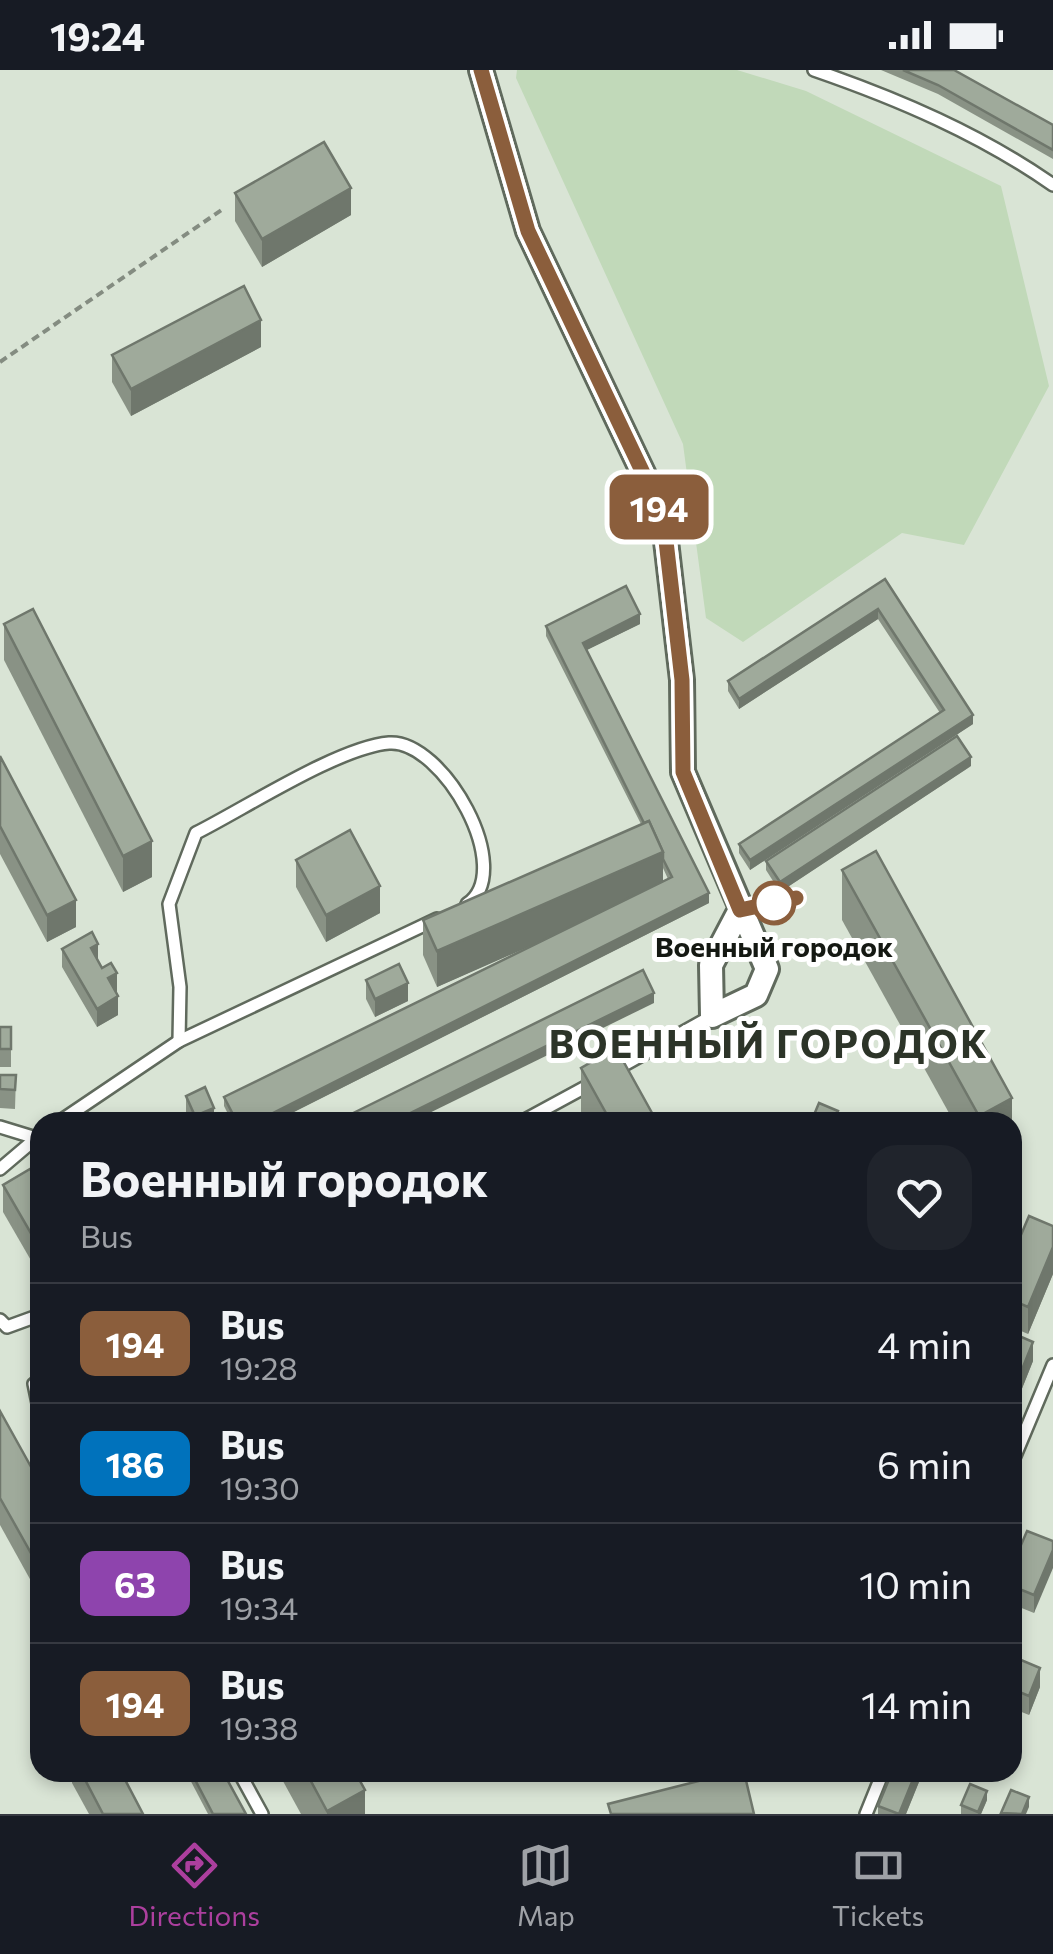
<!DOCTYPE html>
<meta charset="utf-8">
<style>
body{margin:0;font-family:Commissioner,sans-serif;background:#20242c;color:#f1f3f6;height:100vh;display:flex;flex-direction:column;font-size:38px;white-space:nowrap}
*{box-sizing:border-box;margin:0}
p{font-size:32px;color:#9ea1a6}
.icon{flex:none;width:55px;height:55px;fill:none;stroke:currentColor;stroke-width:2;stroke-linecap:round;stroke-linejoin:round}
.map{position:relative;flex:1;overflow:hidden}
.drawer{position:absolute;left:30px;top:1042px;width:992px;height:670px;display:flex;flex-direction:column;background:#171b24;border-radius:30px;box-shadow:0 5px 15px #0003}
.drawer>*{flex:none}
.badge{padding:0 20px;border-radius:15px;font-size:35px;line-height:65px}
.map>.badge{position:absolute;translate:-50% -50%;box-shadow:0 0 0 5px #fff}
.round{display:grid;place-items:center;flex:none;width:105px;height:105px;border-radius:30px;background:#20242c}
.summary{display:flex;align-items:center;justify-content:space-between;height:170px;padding:0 50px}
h1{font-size:48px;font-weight:700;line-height:75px}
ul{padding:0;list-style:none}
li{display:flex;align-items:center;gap:30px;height:120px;padding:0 50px;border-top:2px solid #363941}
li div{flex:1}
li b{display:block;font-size:38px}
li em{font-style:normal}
li .badge{min-width:110px;font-weight:700;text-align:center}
.status{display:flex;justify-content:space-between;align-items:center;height:70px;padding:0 50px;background:#171b24;direction:ltr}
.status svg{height:28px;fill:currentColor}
.tabs{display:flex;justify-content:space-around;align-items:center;height:140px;border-top:2px solid #363941;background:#171b24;font-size:28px;color:#9ea1a6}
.tabs a{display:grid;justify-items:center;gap:5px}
.tabs .selected{color:#ac3f9e}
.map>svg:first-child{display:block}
</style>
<div class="status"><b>19:24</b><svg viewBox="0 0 49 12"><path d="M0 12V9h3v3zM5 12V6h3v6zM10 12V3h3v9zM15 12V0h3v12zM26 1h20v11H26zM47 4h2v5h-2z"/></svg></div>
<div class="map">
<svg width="1053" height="1744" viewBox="0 0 1053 1744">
<rect width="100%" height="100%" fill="#d9e4d5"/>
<path fill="#c1d9b9" d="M517 0H737L806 21 1001 116 1049 316 964 475 902 463 743 572 706 548 683 374 516 8Z"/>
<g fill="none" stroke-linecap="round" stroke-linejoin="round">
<defs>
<g id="lane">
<path d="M814 0C898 29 980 64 1053 115"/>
<path d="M742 839 796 828"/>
<path d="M179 971 180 917 169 834 196 763C244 739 339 677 389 673 443 669 517 801 467 834"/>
<path d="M615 1000 712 946"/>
<path d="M59 1052 179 971 437 849"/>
<path d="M521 1052 591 1014"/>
<path d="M0 1057 36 1068"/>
<path d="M0 1099 40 1065"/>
<path d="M0 1250 7 1257 40 1245"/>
<path d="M40 1310 34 1314 40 1343"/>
<path d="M1012 1393 1053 1295"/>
<path d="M239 1702 262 1744"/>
<path d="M866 1744 883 1702"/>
</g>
<path id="street" d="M481 0 528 161 663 445 682 610 683 702 767 899 756 925 712 946 711 895 740 840"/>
</defs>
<use href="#lane" stroke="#606a5d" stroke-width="16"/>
<use href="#street" stroke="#606a5d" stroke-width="28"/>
<path stroke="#848c81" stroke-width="4" stroke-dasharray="8 5" stroke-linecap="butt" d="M0 292 223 139"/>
<use href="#lane" stroke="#fff" stroke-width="11"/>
<use href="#street" stroke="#fff" stroke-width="22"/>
</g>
<g fill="#899285" fill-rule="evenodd">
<path d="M881 0H954L1053 55V89L938 24Z"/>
<path d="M235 123 351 145 262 197 235 151Z"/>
<path d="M261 277 131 346 112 312V285Z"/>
<path d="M885 509 973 654 750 800 739 783V774L940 643 878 549 739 639 728 621V611Z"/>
<path d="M4 554 152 807 123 822 4 590Z"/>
<path d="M640 554 586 580 709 833 274 1052H232L224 1036V1027L544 869 437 917 423 885V850L641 754 546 566V556ZM663 798 668 809 663 811Z"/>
<path d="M0 686 76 857 47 872 0 784Z"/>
<path d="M971 696 780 822 766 800V791Z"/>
<path d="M296 790 380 843 326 872 296 817Z"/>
<path d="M842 800 1012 1052H954L842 850Z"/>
<path d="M62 879 98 892 117 922H116L118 945 97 957 62 897Z"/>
<path d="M366 910 408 931 375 947 366 929Z"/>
<rect x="0" y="957" width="11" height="40"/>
<path d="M581 998 657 1052H583L581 1048Z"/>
<path d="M0 1005H16L15 1039 0 1038Z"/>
<path d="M186 1026 214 1052H186Z"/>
<path d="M3 1115 40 1117V1206L3 1142Z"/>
<path d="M1053 1156V1204L1028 1264 1012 1257V1186Z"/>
<path d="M1012 1263 1033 1291 1021 1321 1012 1317Z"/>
<path d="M0 1341 40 1413 36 1520 0 1455Z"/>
<path d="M1053 1471 1034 1543 1012 1534V1496Z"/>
<path d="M1012 1591 1040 1617 1029 1645 1012 1638Z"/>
<path d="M72 1702H121L143 1744H89L72 1713Z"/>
<path d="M186 1702H223L246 1744H208Z"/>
<path d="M278 1702H355L365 1744H301Z"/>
<path d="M892 1702H923L906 1744H878V1736Z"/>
<path d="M987 1730 981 1744H961V1735Z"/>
</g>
<g fill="#6f776c">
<path d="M351 118V145L262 197V169Z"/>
<path d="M261 250V277L131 346V319Z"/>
<path d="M878 539V549L739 639V629Z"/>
<path d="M640 544V554L583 582V573Z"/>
<path d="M973 645V654L750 800V790Z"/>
<path d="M971 687V696L780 822V812Z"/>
<path d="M152 771V807L123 822V786Z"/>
<path d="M663 782V818L437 917V881Z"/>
<path d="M380 816V843L326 872V845Z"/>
<path d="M709 823V833L274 1052H255Z"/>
<path d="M76 830V857L47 872V845Z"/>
<path d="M98 874V892L91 878Z"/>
<path d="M117 903V922L108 927V908Z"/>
<path d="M408 913V931L375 947V929Z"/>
<path d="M654 923V933L411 1052H392Z"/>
<path d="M118 926V945L97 957V939Z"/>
<path d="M1012 1028V1052H979V1046Z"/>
<path d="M214 1038V1052H195V1046Z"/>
<path d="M1053 1177V1204L1028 1264V1237Z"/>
<path d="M1033 1272V1291L1021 1321V1302Z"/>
<path d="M1053 1480V1498L1034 1543V1525Z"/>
<path d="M40 1490V1517L36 1520V1492Z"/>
<path d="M1040 1598V1617L1029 1645V1626Z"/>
<path d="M916 1702H923L906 1744H899Z"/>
<path d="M365 1720V1744H327V1741Z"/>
<path d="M987 1721V1730L981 1744H978Z"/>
<path d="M1029 1727V1737L1026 1744H1022Z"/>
</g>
<g fill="#9faa9b" stroke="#6f776c" stroke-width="2.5">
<path d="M903 0H954L1053 55V80L938 15Z"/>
<path d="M324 72 351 118 262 169 235 123Z"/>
<path d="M244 216 261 250 131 319 112 285Z"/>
<path d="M885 509 973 645 750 790 739 774 944 640 878 539 739 629 728 611Z"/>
<path d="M626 516 640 544 583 573 709 823 255 1052H237L224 1027 672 807 663 789V782L649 751 644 753 546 556Z"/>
<path d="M33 539 152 771 123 786 4 554Z"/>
<path d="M957 666 971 687 780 812 766 791Z"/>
<path d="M0 686 76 830 47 845 0 756Z"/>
<path d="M649 751 663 782 437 881 423 850Z"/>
<path d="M350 760 380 816 326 845 296 790Z"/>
<path d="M876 781 1012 1028 979 1046 842 800Z"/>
<path d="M92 862 98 874 91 878 102 898 111 893 117 903 108 908 118 926 97 939 62 879Z"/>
<path d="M399 894 408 913 375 929 366 910Z"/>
<path d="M643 900 654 923 392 1052H335Z"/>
<rect x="0" y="957" width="11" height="22"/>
<path d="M616 978 657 1052H611L581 998Z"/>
<path d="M0 1005H16L15 1020 0 1019Z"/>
<path d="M205 1017 214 1038 195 1046 186 1026Z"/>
<path d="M819 1033 838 1041 833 1052H811Z"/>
<path d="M30 1099 40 1117V1179L3 1115Z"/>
<path d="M1029 1146 1053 1156V1177L1028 1237 1012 1230V1186Z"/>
<path d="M1012 1263 1033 1272 1021 1302 1012 1299Z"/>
<path d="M0 1341 40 1413V1490L36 1492 0 1428Z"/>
<path d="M1027 1461 1053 1471V1480L1034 1525 1012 1516V1496Z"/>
<path d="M1014 1587 1040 1598 1029 1626 1012 1619V1591Z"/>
<path d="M81 1702H121L143 1744H103Z"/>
<path d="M191 1702H223L246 1744H213Z"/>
<path d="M306 1702H355L365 1720 327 1741Z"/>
<path d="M734 1702H744L754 1744H611L608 1734Z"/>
<path d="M892 1702H916L899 1744 878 1736Z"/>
<path d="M970 1714 987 1721 978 1742 961 1735Z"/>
<path d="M1011 1720 1029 1727 1022 1744 1001 1743Z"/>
</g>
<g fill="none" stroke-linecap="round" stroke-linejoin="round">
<defs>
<path id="line" d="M481 0 528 161 663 445 682 610 683 702 740 840 796 828"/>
</defs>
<use href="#line" stroke="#fff" stroke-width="22"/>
<use href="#line" stroke="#8b5e3c" stroke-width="15"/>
</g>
<circle fill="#fff" stroke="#8b5e3c" stroke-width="5" cx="774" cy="833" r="20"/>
<g text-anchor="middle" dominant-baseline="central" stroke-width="10" stroke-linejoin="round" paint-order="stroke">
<g font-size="28" font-weight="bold" fill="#141812" stroke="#fff">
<text x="774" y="876">Военный городок</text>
</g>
<g font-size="38" font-weight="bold" letter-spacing="2.5" fill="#2c3428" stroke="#fff">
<text x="769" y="972">ВОЕННЫЙ ГОРОДОК</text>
</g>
</g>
</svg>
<b class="badge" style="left:659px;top:437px;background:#8b5e3c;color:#fff">194</b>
<section class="drawer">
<div class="summary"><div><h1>Военный городок</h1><p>Bus</p></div><a class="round"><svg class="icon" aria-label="heart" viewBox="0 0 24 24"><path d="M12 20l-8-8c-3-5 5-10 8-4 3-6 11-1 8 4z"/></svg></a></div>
<ul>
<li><span class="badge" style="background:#8b5e3c;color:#fff">194</span><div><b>Bus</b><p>19:28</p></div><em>4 min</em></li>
<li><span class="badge" style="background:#0072bc;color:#fff">186</span><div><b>Bus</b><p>19:30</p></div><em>6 min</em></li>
<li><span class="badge" style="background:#8e44ad;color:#fff">63</span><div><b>Bus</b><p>19:34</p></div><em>10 min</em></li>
<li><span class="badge" style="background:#8b5e3c;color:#fff">194</span><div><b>Bus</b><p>19:38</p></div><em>14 min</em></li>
</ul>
</section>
</div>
<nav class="tabs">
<a class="selected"><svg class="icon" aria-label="directions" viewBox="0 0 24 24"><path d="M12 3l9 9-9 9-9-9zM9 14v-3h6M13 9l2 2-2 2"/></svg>Directions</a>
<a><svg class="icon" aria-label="map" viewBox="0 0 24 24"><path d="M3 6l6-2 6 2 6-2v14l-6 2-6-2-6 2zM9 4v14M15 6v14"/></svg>Map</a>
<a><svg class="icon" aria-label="tickets" viewBox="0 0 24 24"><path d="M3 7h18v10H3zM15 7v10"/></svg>Tickets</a>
</nav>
